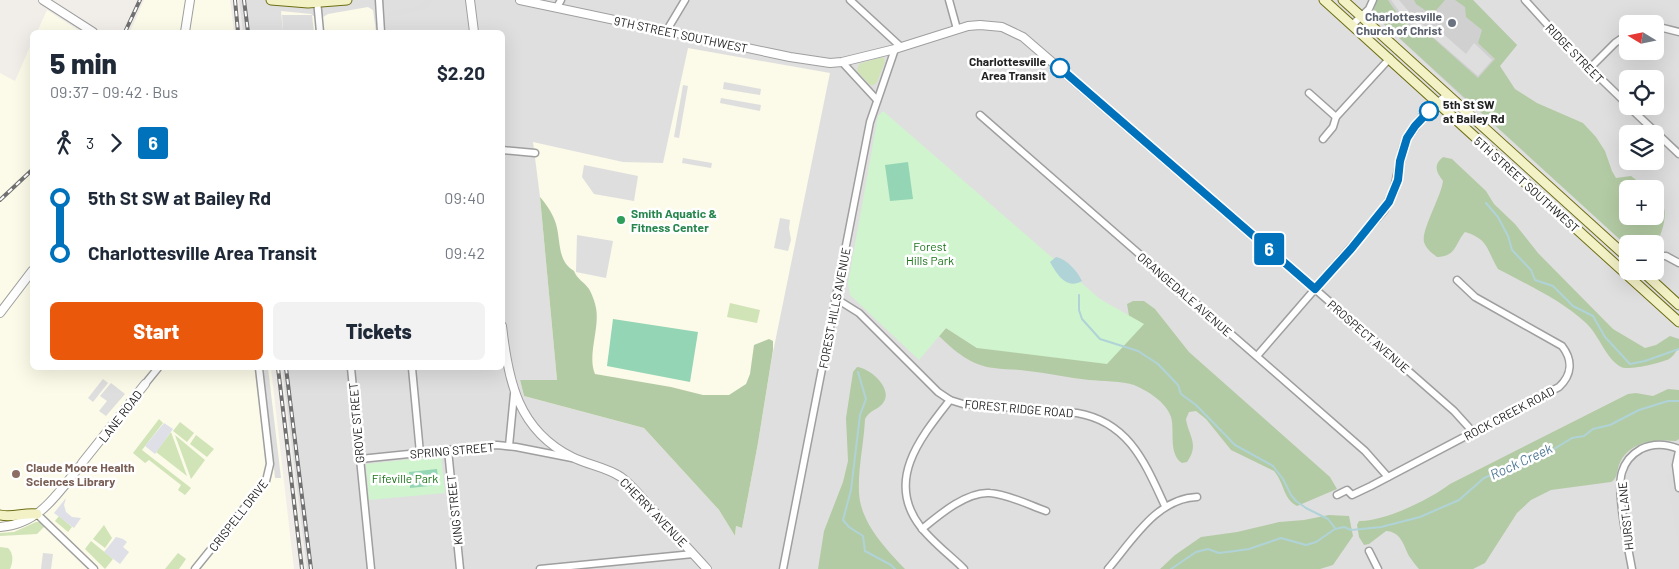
<!DOCTYPE html>
<meta charset="utf-8">
<style>
body{margin:0;font-family:Barlow,sans-serif;background:#f2f2f3;color:#1f2937;height:100vh;display:flex;flex-direction:column;font-size:19px;white-space:nowrap}
*{box-sizing:border-box;margin:0}
p{font-size:16px;color:#747a83}
.icon{flex:none;width:28px;height:28px;fill:none;stroke:currentColor;stroke-width:2;stroke-linecap:round;stroke-linejoin:round}
.map{position:relative;flex:1;overflow:hidden}
.side{position:absolute;left:30px;top:30px;width:475px;height:340px;display:flex;flex-direction:column;background:#fff;border-radius:8px;box-shadow:0 5px 20px #0002}
.side>*{flex:none}
.badge{padding:0 10px;border-radius:4px;font-size:18px;line-height:32px}
.needle{width:32px;rotate:280deg}
.tools{position:absolute;left:1619px;top:15px;display:grid;gap:10px}
.tools a{display:grid;place-items:center;width:45px;height:45px;border-radius:8px;background:#fff;box-shadow:0 5px 20px #0002;font-size:25px}
.map>.badge{position:absolute;translate:-50% -50%;box-shadow:0 0 0 2px #fff}
.legs{display:flex;align-items:center;gap:8px;height:55px;padding:0 20px;font-size:16px}
.legs p{margin-inline-start:auto}
.summary{display:flex;align-items:center;justify-content:space-between;height:85px;padding:0 20px}
h1{font-size:28px;font-weight:800;line-height:38px}
.primary-button{display:flex;gap:10px;margin-top:auto;padding:10px 20px}
.primary-button a{flex:1;height:58px;border-radius:8px;background:#ea580c;color:#fff;font-size:20px;font-weight:800;line-height:58px;text-align:center}
.primary-button a+a{background:#f2f2f3;color:#1f2937}
ul{padding:0 20px;list-style:none}
li{display:flex;align-items:center;gap:18px;height:55px;font-size:19px}
li i{display:grid;place-items:center;width:8px;height:100%;margin:0 6px;background:currentColor}
li i::after{content:'';width:12px;height:12px;margin:-6px;border:4px solid;border-radius:50%;background:#fff}
li p{margin-inline-start:auto}
li:first-child i{background:linear-gradient(#0000 50%,currentColor 0)}
li:last-child i{background:linear-gradient(currentColor 50%,#0000 0)}
.map>svg:first-child{display:block}
</style>
<div class="map">
<svg width="1679" height="569" viewBox="0 0 1679 569">
<rect width="100%" height="100%" fill="#f1eeea"/>
<path fill="#e0dfdf" fill-rule="evenodd" d="M239 0H1679V569H307L282 368H502V32H243ZM1628 24H1655V51H1628ZM1628 79H1655V106H1628ZM1628 134H1655V161H1628ZM1628 189H1655V216H1628ZM1628 244H1655V271H1628Z"/>
<g fill="#fcfae8">
<path d="M144 0H230L234 32H130Z"/>
<path d="M368 7 373 10 376 32H283L281 11 311 14 313 16 323 17 328 14Z"/>
<path d="M47 10 81 32H37Z"/>
<path d="M32 42V368H271L294 569H0V73L15 81Z"/>
<path d="M688 48 830 73 772 357 758 443 742 528 736 526 735 536 719 510 644 428 524 396 520 380H557L540 197 533 142 623 162 663 163Z"/>
</g>
<path fill="#d0d0d0" d="M1376 0H1473L1517 45 1469 103 1373 14Z"/>
<g fill="#d1e4b7">
<path d="M882 57 884 58 885 62 877 82 874 85H870L857 71 859 64Z"/>
<path d="M730 303 760 310 757 323 727 317Z"/>
<path d="M159 419 163 423 142 450 191 488 185 495 178 490 181 485 149 460 145 463 133 453Z"/>
<path d="M180 422 194 433 187 442 173 431Z"/>
<path d="M171 432 187 476 156 452Z"/>
<path d="M175 435 205 460 191 479Z"/>
<path d="M196 435 214 449 207 457 190 444Z"/>
<path d="M59 516 72 527 68 532 55 521Z"/>
<path d="M36 522H39L45 526 37 534 0 536V533L14 532Z"/>
<path d="M104 525 112 538 105 548 93 539Z"/>
<path d="M91 541 113 559 105 569 85 549Z"/>
<path d="M0 547 8 548C14 554 13 562 10 569H0Z"/>
<path d="M178 553 186 559 179 569H165Z"/>
</g>
<g fill="#b3cba4">
<path d="M1376 0H1388C1397 15 1415 35 1433 38L1478 78 1495 59 1478 43 1482 30 1466 17 1465 7 1455 0H1473L1517 45 1500 66 1515 89 1537 103 1583 123 1596 137 1605 151 1612 171 1616 178 1631 176 1648 189H1628V216H1655V195C1658 198 1663 204 1664 208 1667 218 1661 236 1656 244H1628L1627 246 1373 14Z"/>
<path d="M1414 0H1445L1432 15 1416 4Z"/>
<path d="M1443 157 1452 159 1486 191 1494 204 1515 224 1538 253 1613 329 1645 348 1656 345 1670 336 1679 339V348C1676 351 1673 357 1669 359 1661 363 1628 371 1621 367 1606 359 1599 335 1586 323 1561 300 1528 285 1498 269 1487 251 1489 239 1465 232 1454 245 1457 256 1437 257 1432 253 1426 249 1424 242 1421 230 1441 197 1443 181 1436 172 1433 165 1443 157Z"/>
<path d="M540 197C547 205 553 214 556 224 561 241 557 261 574 271 577 279 584 282 589 289 592 294 595 302 596 308 600 328 587 356 595 374L671 387 703 395H729L746 384 750 374 754 345 769 339 773 341V350L758 443 742 528 736 526 735 536 719 510 644 428 524 396 520 380H557Z"/>
<path d="M1133 301H1144L1155 309 1189 352 1330 477 1337 489 1297 506C1283 499 1284 482 1274 471L1231 450 1206 419 1196 411 1189 412 1186 419C1188 435 1200 444 1187 462L1182 463C1168 454 1175 430 1171 417 1166 402 1148 391 1134 385 1123 381 1101 381 1089 380 1068 378 1049 373 1028 371 1017 369 1005 370 994 368 972 366 954 351 939 336L946 328 977 348 1129 316 1127 304Z"/>
<path d="M857 367C870 368 894 389 883 403 877 411 872 408 865 419 864 443 858 467 859 492 860 522 885 548 905 569H818L824 531 843 482 848 461 846 418 853 372Z"/>
<path d="M1668 389 1679 390V439L1676 441C1655 439 1628 441 1619 465 1617 471 1617 479 1611 482L1551 490 1531 500 1517 513 1485 563 1473 569H1419C1415 565 1412 560 1409 556 1403 544 1401 532 1386 531L1369 544 1364 545 1359 537 1357 525 1359 521C1383 522 1431 499 1450 484L1628 394 1636 393 1653 396Z"/>
<path d="M1329 515 1349 516 1353 536 1333 565 1320 569H1160L1175 555 1201 537 1237 532 1279 522 1304 520Z"/>
</g>
<g fill="#cff4ce">
<path d="M883 111 1100 299 1144 324 1107 364 977 348 946 328 919 360 850 295 848 283 878 116Z"/>
<path d="M441 456 445 493 369 500 366 464Z"/>
</g>
<g fill="#93d5b5">
<path d="M908 162 913 199 890 201 885 165Z"/>
<path d="M613 319 698 332 690 382 607 366Z"/>
<path d="M437 469 439 485 410 488 409 472Z"/>
</g>
<g fill="#dedede">
<path d="M427 0H432L430 5 424 10 389 17 388 12 420 6Z"/>
<path d="M1391 0H1399L1411 14 1429 30 1441 32 1466 54 1474 43 1492 60 1478 76 1432 36 1425 34 1399 11Z"/>
<path d="M282 15H312L314 32H283Z"/>
<path d="M724 82 761 89 760 95 723 89Z"/>
<path d="M683 85 688 86 679 138 674 137Z"/>
<path d="M721 98 761 105 760 111 720 103Z"/>
<path d="M683 158 712 163 711 168 682 163Z"/>
<path d="M584 165 638 176 634 201 594 194 582 177Z"/>
<path d="M780 218 790 220 789 228 791 240 788 251 774 248Z"/>
<path d="M577 235 613 241 606 278 576 272Z"/>
<path d="M263 368H268L281 478H275Z"/>
<path d="M103 379 108 383 93 402 88 398Z"/>
<path d="M111 383 125 394 106 416 99 411 107 401 100 396Z"/>
<path d="M1679 473V550L1667 475Z"/>
<path d="M43 553 53 554 51 569H41Z"/>
</g>
<g fill="#dedfe7">
<path d="M164 423 173 429 155 454 145 446Z"/>
<path d="M66 498 64 505 66 512 72 517 81 518 74 528 54 513Z"/>
<path d="M116 537 123 539 127 542 123 547 129 552 120 564 104 552Z"/>
</g>
<path fill="#b0d3d8" d="M1056 257C1067 259 1078 272 1082 281 1066 290 1057 274 1050 262Z"/>
<g fill="none" stroke-linecap="round" stroke-linejoin="round">
<g stroke="#b0d3d8" stroke-width="2">
<path d="M1486 203 1498 217 1508 236 1512 250 1531 270 1535 280 1553 286 1573 306 1593 316 1605 337 1630 364 1645 361 1679 349"/>
<path d="M1079 295V310L1082 319 1100 339 1138 351 1158 364 1178 385 1181 394 1196 405 1235 445 1273 466 1283 479 1291 495 1296 501 1306 508 1328 519 1335 528"/>
<path d="M858 372 866 399 860 415 851 490 843 520 849 527 863 536 865 551 891 565 895 569"/>
<path d="M1171 569 1196 552 1208 549 1219 553 1235 551 1249 549 1281 538 1306 545 1316 542 1335 529 1344 527 1351 530 1381 527 1420 517 1459 500 1484 478 1554 449 1572 438 1584 436 1593 429 1610 425 1639 410 1668 401H1679"/>
</g>
<defs>
<g id="minor">
<path d="M317 0 320 32"/>
<path d="M379 0 381 32"/>
<path d="M850 0 901 47"/>
<path d="M949 0 957 29"/>
<path d="M1525 0 1564 43 1628 105"/>
<path d="M557 7 561 0"/>
<path d="M1352 25 1369 9 1373 0"/>
<path d="M1655 26 1679 32"/>
<path d="M667 30 685 0"/>
<path d="M842 62 877 100"/>
<path d="M1589 69 1615 43 1628 34"/>
<path d="M1309 93 1336 117"/>
<path d="M1628 106 1679 154"/>
<path d="M980 115 1365 451 1388 477"/>
<path d="M1323 139 1333 127 1336 117 1390 58"/>
<path d="M502 150 535 153"/>
<path d="M1655 256H1666L1679 263"/>
<path d="M835 298 859 313 938 392 950 400 963 404 1077 413C1129 422 1145 463 1165 506"/>
<path d="M1257 356 1315 289 1454 411 1473 432"/>
<path d="M351 368 371 569"/>
<path d="M412 368 420 453"/>
<path d="M145 384 158 368"/>
<path d="M950 400C921 437 885 480 920 526 932 542 950 555 964 569"/>
<path d="M509 446 514 394"/>
<path d="M448 450 460 569"/>
<path d="M1679 451 1676 465 1679 488"/>
<path d="M360 459 497 445 516 447 572 458"/>
<path d="M1337 495 1347 490 1352 495 1371 486 1559 387C1572 375 1573 360 1562 346L1475 297 1457 280"/>
<path d="M37 514 94 569"/>
<path d="M922 529C939 515 967 491 990 493 1007 494 1029 505 1046 511"/>
<path d="M1369 551 1378 569"/>
<path d="M195 569 266 481 270 464 259 368"/>
<path d="M540 569 693 554"/>
<path d="M783 569 870 122 895 49"/>
<path d="M1108 569C1132 541 1157 498 1197 497"/>
<path d="M1632 569C1628 547 1616 491 1622 472 1625 462 1632 454 1641 449 1653 443 1667 444 1679 449"/>
</g>
<g id="tertiary">
<path d="M43 0 93 32"/>
<path d="M470 0 474 32"/>
<path d="M520 0 790 57 830 63 842 62 895 49 968 26 980 25 1002 27 1023 37 1315 289 1384 210 1394 191 1403 149 1407 138 1423 116 1448 95"/>
<path d="M185 32 190 0"/>
<path d="M0 313 32 271"/>
<path d="M502 326C508 381 518 430 572 457 588 465 606 467 621 477 632 485 641 497 650 507 669 528 688 548 707 569"/>
<path d="M82 463 145 384"/>
<path d="M0 527C40 524 57 494 80 466"/>
</g>
<g id="secondary">
<path d="M271 0 308 3 347 0"/>
<path d="M1324 0 1679 322"/>
<path d="M1343 0 1628 258"/>
<path d="M1642 271 1679 305"/>
<path d="M0 515C13 518 25 512 37 514"/>
</g>
</defs>
<use href="#minor" stroke="#9f9f9f" stroke-width="9"/>
<use href="#tertiary" stroke="#9f9f9f" stroke-width="10"/>
<use href="#secondary" stroke="#6d6e14" stroke-width="11"/>
<use href="#minor" stroke="#fff" stroke-width="6"/>
<use href="#tertiary" stroke="#fff" stroke-width="8"/>
<use href="#secondary" stroke="#f3f1c6" stroke-width="9"/>
<defs>
<g id="rail">
<path d="M235 0 238 32"/>
<path d="M244 0 248 32"/>
<path d="M125 32 140 0"/>
<path d="M0 200 32 170"/>
<path d="M278 368 302 569"/>
<path d="M286 368 311 569"/>
</g>
</defs>
<use href="#rail" stroke="#707070" stroke-width="4"/>
<use href="#rail" stroke="#fff" stroke-width="2" stroke-dasharray="5.5" stroke-linecap="butt"/>
</g>
<g fill="none" stroke-linecap="round" stroke-linejoin="round">
<defs>
<path id="line-1" d="M1060 68 1315 289 1351 249 1389 202 1398 180 1400 161 1407 138 1415 126 1429 111"/>
</defs>
<use href="#line-1" stroke="#fff" stroke-width="11"/>
<use href="#line-1" stroke="#0072bc" stroke-width="8"/>
</g>
<circle fill="#6b7280" stroke="#fff" stroke-width="2" cx="1452" cy="23" r="5"/>
<g fill="#fff" stroke="#0072bc" stroke-width="2.5">
<circle cx="1060" cy="68" r="9"/>
<circle cx="1429" cy="111" r="9"/>
</g>
<circle fill="#2e9e5b" stroke="#fff" stroke-width="2" cx="621" cy="220" r="5"/>
<circle fill="#8d6e63" stroke="#fff" stroke-width="2" cx="16" cy="474" r="5"/>
<g text-anchor="middle" dominant-baseline="central" stroke-width="5" stroke-linejoin="round" paint-order="stroke">
<g font-size="12" font-weight="bold" fill="#5b616d" stroke="#fff" text-anchor="end">
<text x="1442" y="16">Charlottesville<tspan x="1442" dy="14">Church of Christ</tspan></text>
</g>
<g font-size="12" fill="#222" stroke="#fff">
<text transform="translate(681 34) rotate(12)">9TH STREET SOUTHWEST</text>
<text transform="translate(1575 53) rotate(46)">RIDGE STREET</text>
<text transform="translate(1527 184) rotate(42)">5TH STREET SOUTHWEST</text>
<text transform="translate(1185 294) rotate(41)">ORANGEDALE AVENUE</text>
<text transform="translate(834 308) rotate(-79)">FOREST HILLS AVENUE</text>
<text transform="translate(1369 336) rotate(41)">PROSPECT AVENUE</text>
<text transform="translate(1019 408) rotate(5)">FOREST RIDGE ROAD</text>
<text transform="translate(1509 413) rotate(-28)">ROCK CREEK ROAD</text>
<text transform="translate(120 416) rotate(-52)">LANE ROAD</text>
<text transform="translate(356 423) rotate(-95)">GROVE STREET</text>
<text transform="translate(452 450) rotate(-5)">SPRING STREET</text>
<text transform="translate(454 510) rotate(-96)">KING STREET</text>
<text transform="translate(654 512) rotate(46)">CHERRY AVENUE</text>
<text transform="translate(238 515) rotate(-52)">CRISPELL DRIVE</text>
<text transform="translate(1625 516) rotate(-96)">HURST LANE</text>
</g>
<g font-size="12" font-weight="bold" fill="#222" stroke="#fff" text-anchor="end">
<text x="1046" y="61">Charlottesville<tspan x="1046" dy="14">Area Transit</tspan></text>
<text x="1443" y="104" text-anchor="start">5th St SW<tspan x="1443" dy="14">at Bailey Rd</tspan></text>
</g>
<g font-size="12" font-weight="bold" fill="#27864d" stroke="#fff" text-anchor="start">
<text x="631" y="213">Smith Aquatic &amp;<tspan x="631" dy="14">Fitness Center</tspan></text>
</g>
<g font-size="12" fill="#1c751b" stroke="#fff">
<text x="930" y="246">Forest<tspan x="930" dy="14">Hills Park</tspan></text>
<text x="405" y="478">Fifeville Park</text>
</g>
<g font-size="12" font-weight="bold" fill="#785e54" stroke="#fff" text-anchor="start">
<text x="26" y="467">Claude Moore Health<tspan x="26" dy="14">Sciences Library</tspan></text>
</g>
<g font-size="14" font-style="italic" fill="#537b97" stroke="#fff">
<text transform="translate(1521 461) rotate(-25)">Rock Creek</text>
</g>
</g>
</svg>
<div class="tools">
<a><svg class="needle" viewBox="-14 -14 28 28"><path d="M0-13l5 13h-10z" fill="#e53935"/><path d="M0 13l5-13h-10z" fill="#747a83"/></svg></a>
<a><svg class="icon" aria-label="locate" viewBox="0 0 24 24"><circle cx="12" cy="12" r="6"/><path d="M12 2v4M12 18v4M2 12h4M18 12h4"/></svg></a>
<a><svg class="icon" aria-label="layers" viewBox="0 0 24 24"><path d="M12 4l9 5-9 5-9-5zM3 14l9 5 9-5"/></svg></a>
<a>+</a>
<a>−</a>
</div>
<b class="badge" style="left:1269px;top:249px;background:#0072bc;color:#fff">6</b>
<section class="side">
<div class="summary"><div><h1>5 min</h1><p>09:37 – 09:42 · Bus</p></div><b>$2.20</b></div>
<div class="legs"><svg class="icon" aria-label="walk" viewBox="0 0 24 24"><circle cx="13" cy="4" r="2"/><path d="M13 8l-2 6 4 7M11 14l-3 7M7 12l3-4h3l4 4"/></svg>3<svg class="icon" aria-label="forward" viewBox="0 0 24 24"><path d="M9 5l7 7-7 7"/></svg><b class="badge" style="background:#0072bc;color:#fff">6</b></div>
<ul>
<li><i style="color:#0072bc"></i><b>5th St SW at Bailey Rd</b><p>09:40</p></li>
<li><i style="color:#0072bc"></i><b>Charlottesville Area Transit</b><p>09:42</p></li>
</ul>
<div class="primary-button"><a>Start</a><a>Tickets</a></div>
</section>
</div>
